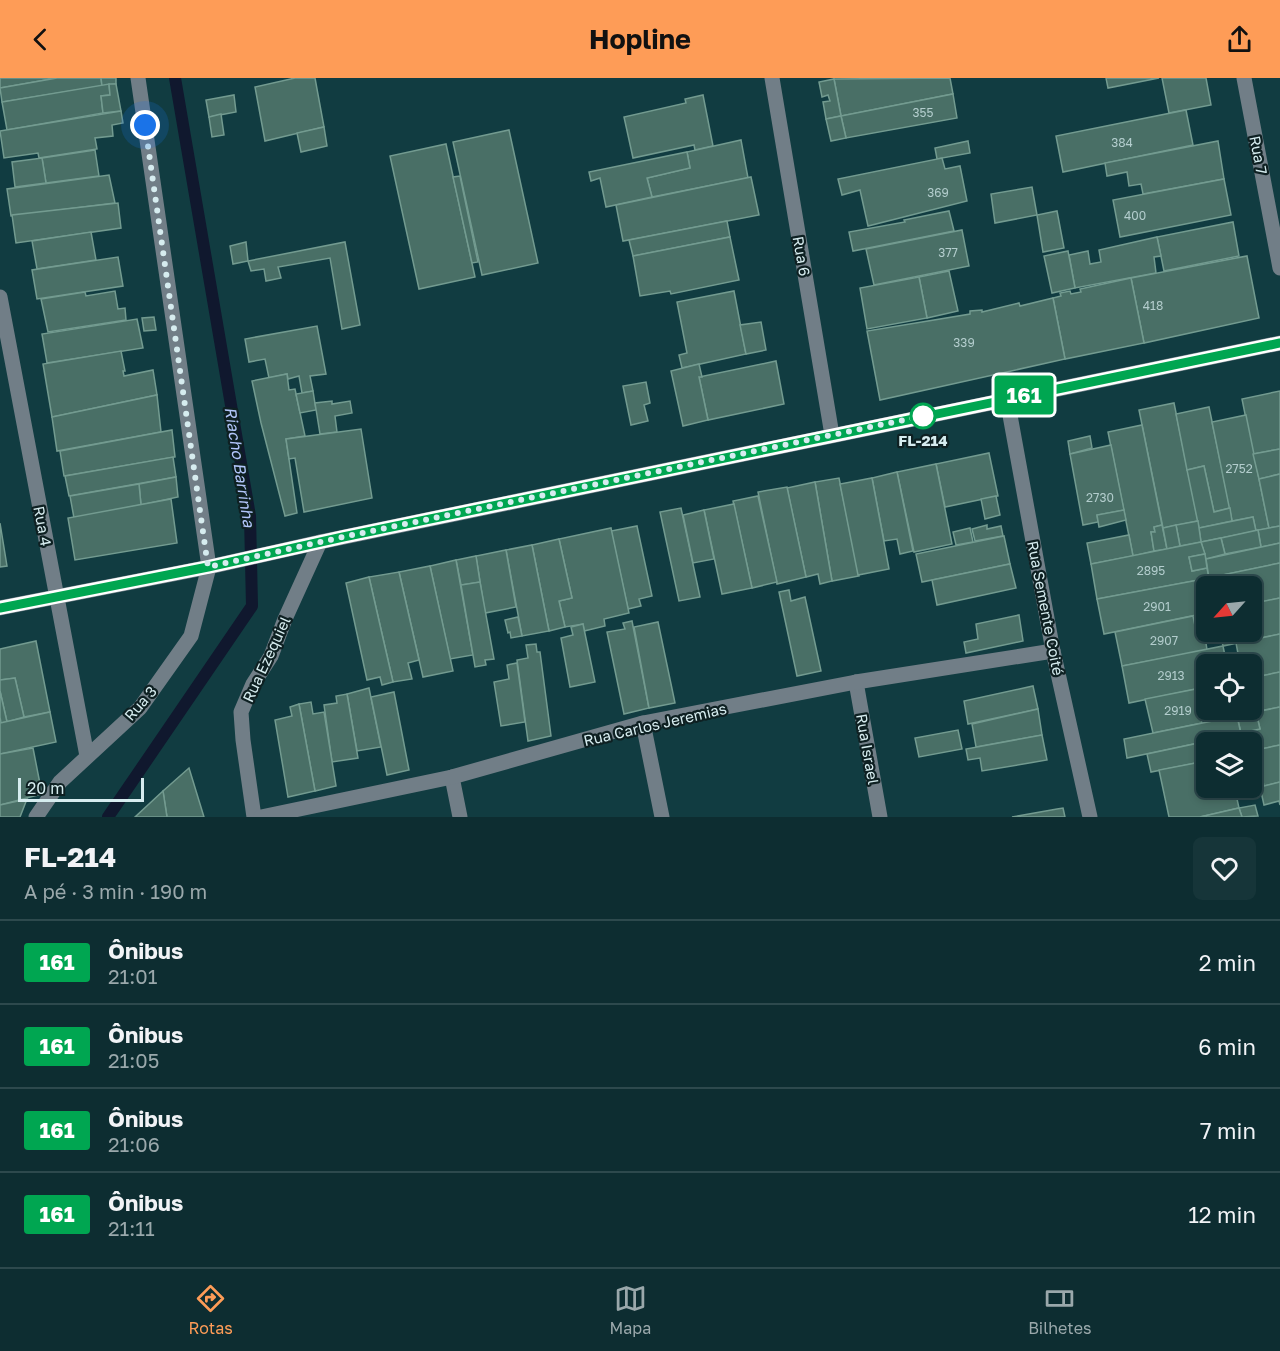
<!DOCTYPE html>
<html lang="pt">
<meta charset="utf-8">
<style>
body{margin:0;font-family:"Golos Text",sans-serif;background:#163539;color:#f1f3f6;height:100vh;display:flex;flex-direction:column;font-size:22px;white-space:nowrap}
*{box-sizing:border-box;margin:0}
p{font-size:20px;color:#9aa8ab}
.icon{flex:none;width:33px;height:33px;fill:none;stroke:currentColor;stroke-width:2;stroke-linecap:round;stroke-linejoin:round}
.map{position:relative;height:739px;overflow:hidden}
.side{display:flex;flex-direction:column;background:#0d2d31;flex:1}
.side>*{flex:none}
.badge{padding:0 12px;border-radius:4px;font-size:21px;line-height:39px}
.needle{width:39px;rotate:243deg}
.fabs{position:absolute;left:1196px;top:498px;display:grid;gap:12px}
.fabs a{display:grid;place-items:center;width:66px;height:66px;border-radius:9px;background:#0d2d31;box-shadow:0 3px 9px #0003,0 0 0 2px #2d494d;font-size:30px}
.scale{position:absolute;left:18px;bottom:15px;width:126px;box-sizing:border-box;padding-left:6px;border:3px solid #d6ecef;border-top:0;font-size:16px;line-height:21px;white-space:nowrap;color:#d6ecef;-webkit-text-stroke:4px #0e2022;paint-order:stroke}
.you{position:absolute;width:30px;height:30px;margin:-15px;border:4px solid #fff;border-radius:50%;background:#1a73e8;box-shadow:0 0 0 9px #1a73e833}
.map>.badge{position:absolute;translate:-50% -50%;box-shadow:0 0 0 3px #fff}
.round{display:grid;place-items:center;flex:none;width:63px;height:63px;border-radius:9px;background:#163539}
.summary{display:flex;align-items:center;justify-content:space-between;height:102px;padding:0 24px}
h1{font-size:28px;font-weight:700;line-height:45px}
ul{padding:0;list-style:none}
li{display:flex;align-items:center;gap:18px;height:84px;padding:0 24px;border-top:2px solid #2d494d}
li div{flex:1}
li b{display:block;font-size:22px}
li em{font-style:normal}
li .badge{min-width:66px;font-weight:700;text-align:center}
header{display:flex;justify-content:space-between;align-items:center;height:78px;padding:0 24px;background:#fe9c57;color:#111;font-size:27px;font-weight:700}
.menu{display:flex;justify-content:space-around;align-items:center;height:84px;border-top:2px solid #2d494d;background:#0d2d31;font-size:16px;color:#9aa8ab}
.menu a{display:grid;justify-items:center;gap:3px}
.menu .selected{color:#fe9c57}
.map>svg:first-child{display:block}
</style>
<header><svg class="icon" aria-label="back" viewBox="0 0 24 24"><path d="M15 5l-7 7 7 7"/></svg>Hopline<svg class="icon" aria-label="share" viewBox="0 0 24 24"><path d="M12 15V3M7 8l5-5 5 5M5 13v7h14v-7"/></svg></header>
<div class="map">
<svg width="1280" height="739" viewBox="0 0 1280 739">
<rect width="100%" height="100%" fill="#113c41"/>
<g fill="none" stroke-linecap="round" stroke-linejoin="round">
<path stroke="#10182e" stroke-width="12" d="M108 739 252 528 250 438 175 0"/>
</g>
<g fill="#496f66" stroke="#739b90" stroke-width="1.5">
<path d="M0 0H57L0 10Z"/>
<path d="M57 0H101L102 8 2 24 0 10Z"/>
<path d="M101 0H116V6L102 8Z"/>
<path d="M295 0H315L324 49 265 63 255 9Z"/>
<path d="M950 0 953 16 841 38 834 1Z"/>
<path d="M1106 0H1159L1108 10Z"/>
<path d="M1162 0H1206L1211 27 1169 35Z"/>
<path d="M834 1 841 38 826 41 823 24 830 23 828 17 822 19 819 4Z"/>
<path d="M109 6 110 17 101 18 103 35 7 52 2 24Z"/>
<path d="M109 6H116L121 33 103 35 101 18 110 17Z"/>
<path d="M953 16 957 40 846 60 841 38Z"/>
<path d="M234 17 236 34 209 39 206 22Z"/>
<path d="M703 17 713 68 695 72 694 67 633 80 624 39 686 25 685 21Z"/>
<path d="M1186 32 1193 67 1063 94 1056 58Z"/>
<path d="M121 33 123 45 112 47 113 58 95 60 97 71 39 80 38 75 4 80 0 53Z"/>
<path d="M221 36 224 57 212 59 209 39Z"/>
<path d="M841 38 846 60 831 63 826 41Z"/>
<path d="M324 49 327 68 301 74 297 55Z"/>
<path d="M509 52 538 185 482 197 453 64Z"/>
<path d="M741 62 748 100 652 119 647 100 690 90 687 74Z"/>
<path d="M968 63 970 75 937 81 935 70Z"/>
<path d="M1218 63 1224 101 1143 116 1141 106 1129 108 1127 94 1107 98 1105 85Z"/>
<path d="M446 66 475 199 419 211 390 78Z"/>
<path d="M95 72 99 98 46 105 42 80Z"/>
<path d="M687 74 690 90 647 100 652 119 606 129 600 100 591 103 589 94Z"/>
<path d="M42 80 46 105 15 109 12 84Z"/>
<path d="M942 80 945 91 960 88 967 123 868 148 860 112 842 117 838 101Z"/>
<path d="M109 97 115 125 11 138 7 111Z"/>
<path d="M460 98 478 184 472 185 453 99Z"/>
<path d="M751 99 759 137 623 163 616 127Z"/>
<path d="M1224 101 1231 137 1120 159 1113 122Z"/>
<path d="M1032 109 1037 137 995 145 991 116Z"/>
<path d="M118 125 121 150 16 165 12 137Z"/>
<path d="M949 133 954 153 853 173 849 154 905 144 904 142Z"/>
<path d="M1057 133 1064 170 1043 174 1037 137Z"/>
<path d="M727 143 730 159 633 178 629 162Z"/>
<path d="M1233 144 1239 178 1164 193 1157 159Z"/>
<path d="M962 152 969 188 874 207 866 171Z"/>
<path d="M91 154 96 182 37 191 32 163Z"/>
<path d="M730 159 739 202 671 216 670 213 640 218 633 178Z"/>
<path d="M1157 159 1161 178 1154 179 1156 195 1075 210 1069 177 1088 173 1090 186 1101 184 1099 172Z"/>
<path d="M246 164 248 183 233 186 230 168Z"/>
<path d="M345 164 360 247 342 251 330 180 278 189 281 200 266 203 264 191 251 193 248 183Z"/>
<path d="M1068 173 1075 210 1052 215 1044 178Z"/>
<path d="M1247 178 1259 240 1144 265 1131 200Z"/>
<path d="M118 179 123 208 37 221 32 192Z"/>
<path d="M949 193 958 233 927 240 919 199Z"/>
<path d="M919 199 927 240 867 251 860 210Z"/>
<path d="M1131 200 1144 265 1065 281 1053 220 1061 218 1060 215 1070 213 1071 216 1081 214 1080 211Z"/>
<path d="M115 213 118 231 125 230 126 242 48 254 41 221 85 214 86 218Z"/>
<path d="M734 213 746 276 682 290 679 277 687 275 677 224Z"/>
<path d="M1053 220 1065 281 880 322 867 253 970 236V233L982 232V234L1019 225 1020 228Z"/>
<path d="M154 239 156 252 144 253 142 240Z"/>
<path d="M137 241 143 270 47 285 42 256Z"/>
<path d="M761 244 766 272 746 276 740 247Z"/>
<path d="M317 248 326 296 310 298 313 313 302 315 299 298 288 301 287 296 269 300 265 281 249 284 245 261Z"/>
<path d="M121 273 125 293H123L124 298 153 292 157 317 52 339 43 286Z"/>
<path d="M776 283 784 326 708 342 699 299Z"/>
<path d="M699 286 702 299H699L708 342 683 348 671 293Z"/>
<path d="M287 296 289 312 295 311 305 358 286 361 297 435 285 438 261 345 252 303Z"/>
<path d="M646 304 650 325 644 327 648 343 631 347 623 308Z"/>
<path d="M313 313 316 332 300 335 296 316Z"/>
<path d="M1280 313V371L1253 376 1242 321Z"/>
<path d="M157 317 161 354 57 373 52 339Z"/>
<path d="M332 323V326L350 323 352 335 335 338 337 354 320 356 315 325Z"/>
<path d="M1174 325 1198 443 1163 450 1139 332Z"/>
<path d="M1209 329 1230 430 1214 434 1204 388 1187 392 1176 336Z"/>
<path d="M1246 337 1269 450 1256 453 1253 439 1232 443 1212 344Z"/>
<path d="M1142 347 1162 447 1154 449 1155 454H1151L1154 473 1133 478 1108 354Z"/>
<path d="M361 351 372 420 304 434 295 380 289 381 286 361Z"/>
<path d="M172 352 175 379 64 398 60 373Z"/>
<path d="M1090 358 1092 370 1070 376 1068 363Z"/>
<path d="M1111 367 1124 432 1097 437 1098 444 1083 447 1070 376Z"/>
<path d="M1280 371V396L1259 401 1253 376Z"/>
<path d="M989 375 998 418 945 429 936 386Z"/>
<path d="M173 379 176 399 69 418 65 398Z"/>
<path d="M936 386 952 466 914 474 897 394Z"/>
<path d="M1204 388 1214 434 1230 430 1232 443 1199 450 1187 392Z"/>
<path d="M897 394 913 473 900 476 897 461 884 463 872 400Z"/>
<path d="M1280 396V448L1269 450 1259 401Z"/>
<path d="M176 399 178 419 141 427 139 406Z"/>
<path d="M839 400 859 498 832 503 815 404Z"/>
<path d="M872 400 889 491 858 497 840 406Z"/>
<path d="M815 404 832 503 820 506 818 496 806 499 787 410Z"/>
<path d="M139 406 141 427 74 440 70 418Z"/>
<path d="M787 409 806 499 777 506 758 414Z"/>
<path d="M758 418 777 504 752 510 733 423Z"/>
<path d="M996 418 1000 437 985 441 981 421Z"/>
<path d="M171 421 177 465 75 482 68 440Z"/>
<path d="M734 426 752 510 722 516 704 432Z"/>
<path d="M681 430 700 519 679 523 660 434Z"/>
<path d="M704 432 714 481 693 485 683 437Z"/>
<path d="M1124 432 1126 442 1099 449 1097 437Z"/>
<path d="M1253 439 1256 453 1201 464 1199 450Z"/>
<path d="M1198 443 1201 464 1180 468 1176 447Z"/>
<path d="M0 445 7 488 0 489Z"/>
<path d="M987 447V451L1001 448 1003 458 975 463 972 451Z"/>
<path d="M1162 447 1167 471 1154 473 1151 454H1155L1154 449Z"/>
<path d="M1176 447 1180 468 1167 471 1163 450Z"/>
<path d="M637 448 652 518 639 521 641 528 628 531 611 453Z"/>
<path d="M1280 448V465L1261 469 1258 452Z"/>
<path d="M611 450 629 535 604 541 605 548 584 553 583 546 565 549 559 523 572 520 559 461Z"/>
<path d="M970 450 973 464 956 467 953 454Z"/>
<path d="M1258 452 1261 469 1225 476 1221 460Z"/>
<path d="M1129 457 1133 478 1091 486 1087 465Z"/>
<path d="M1004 458 1010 486 922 504 916 476Z"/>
<path d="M1221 460 1225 476 1206 481 1201 464Z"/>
<path d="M559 461 572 520 559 523 565 549 549 553 532 467Z"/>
<path d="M1201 464 1205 476 1189 479 1192 493 1207 490 1209 500 1097 521 1091 486Z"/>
<path d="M1280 465V485L1209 500 1206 481Z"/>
<path d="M532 467 549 553 522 558 506 472Z"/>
<path d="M506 472 516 529 485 535 476 478Z"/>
<path d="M1205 476 1207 490 1192 493 1189 479Z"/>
<path d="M476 478 480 504 461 507 456 482Z"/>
<path d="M456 482 473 577 450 581 430 488Z"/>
<path d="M1280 485V520L1251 526V508H1219L1217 498Z"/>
<path d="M1010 486 1016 510 937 527 932 502Z"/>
<path d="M430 488 453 593 423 599 399 494Z"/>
<path d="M399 494 419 582 408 585 412 601 393 604 369 499Z"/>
<path d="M369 499 393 604 382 607 380 599 367 602 346 505Z"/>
<path d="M1209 500 1211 508H1206V515L1204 507 1196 509 1198 518 1202 517 1206 535 1104 556 1097 521Z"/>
<path d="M480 504 494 581 485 582 486 587 475 589 461 507Z"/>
<path d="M789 512 791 523 805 519 821 593 797 598 779 514Z"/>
<path d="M1280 520V556L1257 561 1251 535 1257 534 1255 525Z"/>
<path d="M1255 525 1257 534 1251 535 1257 561 1223 568 1220 554H1251V526Z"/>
<path d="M1019 537 1023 563 966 575 964 564 978 561 976 546Z"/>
<path d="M1193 538 1196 553 1204 552 1207 572 1122 588 1115 554Z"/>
<path d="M518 539 522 558 511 560 510 554 508 555 505 542Z"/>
<path d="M632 543 649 630 624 636 607 554 625 551 623 545Z"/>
<path d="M658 544 675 625 649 630 634 549Z"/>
<path d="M583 546 595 604 570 609 561 560 573 557 571 549Z"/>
<path d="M1280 556V594L1251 600V586H1240L1236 565Z"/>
<path d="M36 563 50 634 24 639 15 600 0 602V571Z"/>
<path d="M536 566 537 574H540L551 658 528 663 517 582 528 580 526 567Z"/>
<path d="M1223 568 1226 583 1206 586V609L1129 625 1122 588Z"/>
<path d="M517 585 525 644 501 648 494 604 509 601 507 587Z"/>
<path d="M1280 594V629L1254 634 1251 620V600Z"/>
<path d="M15 600 24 639 7 644 0 613V602Z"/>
<path d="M1033 608 1038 631 968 646 964 623Z"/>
<path d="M369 610 381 669 357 673 347 616Z"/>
<path d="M1196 611 1202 645 1153 655 1145 621Z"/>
<path d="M0 613 7 644 1 645 0 639Z"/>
<path d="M394 614 409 692 387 697 371 619Z"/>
<path d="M347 616 358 680 332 684 324 627 337 625 336 618Z"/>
<path d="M1251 620 1254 634 1237 638 1236 632H1251Z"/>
<path d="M311 624 313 636 324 634 336 708 315 713 299 626Z"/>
<path d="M299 626 315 713 288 719 275 642 292 638 290 629Z"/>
<path d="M1280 629V667L1251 673V664H1243L1241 655 1260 651 1256 634Z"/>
<path d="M1038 631 1042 657 976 669 972 646Z"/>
<path d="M50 634 56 664 0 676V645Z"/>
<path d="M1256 634 1260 651 1241 655 1237 638Z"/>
<path d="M1237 638 1241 656 1127 680 1124 661Z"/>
<path d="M958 652 962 671 919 679 915 660Z"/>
<path d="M1241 656 1243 664H1206V683L1151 694 1147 676Z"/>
<path d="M1042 657 1047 682 982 693 980 680 968 682 966 671Z"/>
<path d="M1280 667V704L1264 708 1256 672Z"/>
<path d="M33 670 42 716 0 727V676Z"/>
<path d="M1206 683V710H1215L1216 716 1235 712 1239 730 1200 739H1169L1159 692Z"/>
<path d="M189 690 204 739H167L163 713Z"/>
<path d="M1280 704V727L1279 723 1264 727 1260 709Z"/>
<path d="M163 713 167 739H135Z"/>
<path d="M27 721 20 739H0V727Z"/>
<path d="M1255 727 1258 738 1242 739 1239 730Z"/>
<path d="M1063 730 1065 739H1012L1057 731Z"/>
<path d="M1239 730 1242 739H1200Z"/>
</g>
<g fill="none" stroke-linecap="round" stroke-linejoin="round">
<g stroke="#717e87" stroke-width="15">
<path d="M772 0 832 357"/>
<path d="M1244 0 1280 190"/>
<path d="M0 219 87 678"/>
<path d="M1007 321 1053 573 1090 739"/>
<path d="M0 530 209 489 320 464 1280 265"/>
<path d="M856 604 880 739"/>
<path d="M643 645 662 739"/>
<path d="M452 699 460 739"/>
<path d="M36 739 60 704 140 630 191 558 209 489 138 0"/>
<path d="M254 739 243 662 241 634 253 606 271 578 285 541 320 464"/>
<path d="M261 739 452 699 643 645 856 604 1053 573"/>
</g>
</g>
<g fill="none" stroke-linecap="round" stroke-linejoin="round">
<defs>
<path id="line" d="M0 530 208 489 343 459 1280 265"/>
</defs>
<use href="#line" stroke="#fff" stroke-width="14"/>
<use href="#line" stroke="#00a651" stroke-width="9"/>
<path stroke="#d6ecef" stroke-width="6" stroke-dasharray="0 10.8" d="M145 47 208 489 343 459 923 338"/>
</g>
<circle fill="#fff" stroke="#00a651" stroke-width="3" cx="923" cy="338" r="12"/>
<g text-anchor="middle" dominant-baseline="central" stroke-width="4.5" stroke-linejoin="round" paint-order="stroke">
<g font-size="12" fill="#b3cdcd">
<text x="923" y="34">355</text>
<text x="1122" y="64">384</text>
<text x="938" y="114">369</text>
<text x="1135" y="137">400</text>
<text x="948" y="174">377</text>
<text x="1153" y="227">418</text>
<text x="964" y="264">339</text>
<text x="1239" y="390">2752</text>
<text x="1100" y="419">2730</text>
<text x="1151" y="492">2895</text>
<text x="1157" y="528">2901</text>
<text x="1164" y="562">2907</text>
<text x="1171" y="597">2913</text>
<text x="1178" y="632">2919</text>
</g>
<g font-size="15" fill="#d6ecef" stroke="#0e2022">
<text transform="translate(1259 77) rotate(79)">Rua 7</text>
<text transform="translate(802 178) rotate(80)">Rua 6</text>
<text transform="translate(43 448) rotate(79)">Rua 4</text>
<text transform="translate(1046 530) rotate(79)">Rua Semente Coité</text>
<text transform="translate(266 581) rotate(-65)">Rua Ezequiel</text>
<text transform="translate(140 625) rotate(-49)">Rua 3</text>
<text transform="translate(655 646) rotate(-13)">Rua Carlos Jeremias</text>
<text transform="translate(868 671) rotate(80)">Rua Israel</text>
</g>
<g font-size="15" font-weight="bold" fill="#d6ecef" stroke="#0e2022">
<text x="923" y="362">FL-214</text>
</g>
<g font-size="16" font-style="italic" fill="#b1c5f9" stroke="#0e2022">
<text transform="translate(240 389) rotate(81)">Riacho Barrinha</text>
</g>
</g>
</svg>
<div class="fabs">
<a><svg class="needle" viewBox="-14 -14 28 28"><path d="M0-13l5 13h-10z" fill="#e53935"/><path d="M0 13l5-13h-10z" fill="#9aa8ab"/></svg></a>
<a><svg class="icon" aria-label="locate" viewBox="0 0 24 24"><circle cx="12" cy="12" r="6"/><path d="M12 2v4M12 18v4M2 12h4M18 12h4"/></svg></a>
<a><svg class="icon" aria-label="layers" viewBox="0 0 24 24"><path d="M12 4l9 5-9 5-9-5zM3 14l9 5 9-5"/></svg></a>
</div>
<div class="scale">20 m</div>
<div class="you" style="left:145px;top:47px"></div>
<b class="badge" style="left:1024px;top:317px;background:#00a651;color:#fff">161</b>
</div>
<section class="side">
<div class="summary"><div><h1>FL-214</h1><p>A pé · 3 min · 190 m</p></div><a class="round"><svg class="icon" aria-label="heart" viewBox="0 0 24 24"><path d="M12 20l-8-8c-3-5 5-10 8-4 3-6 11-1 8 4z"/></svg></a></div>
<ul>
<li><span class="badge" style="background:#00a651;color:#fff">161</span><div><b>Ônibus</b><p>21:01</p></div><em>2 min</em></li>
<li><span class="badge" style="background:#00a651;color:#fff">161</span><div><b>Ônibus</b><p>21:05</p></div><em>6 min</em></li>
<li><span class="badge" style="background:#00a651;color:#fff">161</span><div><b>Ônibus</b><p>21:06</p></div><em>7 min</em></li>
<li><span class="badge" style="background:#00a651;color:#fff">161</span><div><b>Ônibus</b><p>21:11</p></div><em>12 min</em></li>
</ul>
</section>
<nav class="menu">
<a class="selected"><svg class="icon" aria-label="directions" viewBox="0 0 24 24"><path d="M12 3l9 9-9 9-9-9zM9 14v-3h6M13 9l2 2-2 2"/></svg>Rotas</a>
<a><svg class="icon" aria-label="map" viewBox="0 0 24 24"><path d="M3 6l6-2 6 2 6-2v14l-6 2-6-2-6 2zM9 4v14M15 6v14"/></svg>Mapa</a>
<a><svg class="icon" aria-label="tickets" viewBox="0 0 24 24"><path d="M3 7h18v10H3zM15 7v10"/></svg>Bilhetes</a>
</nav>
